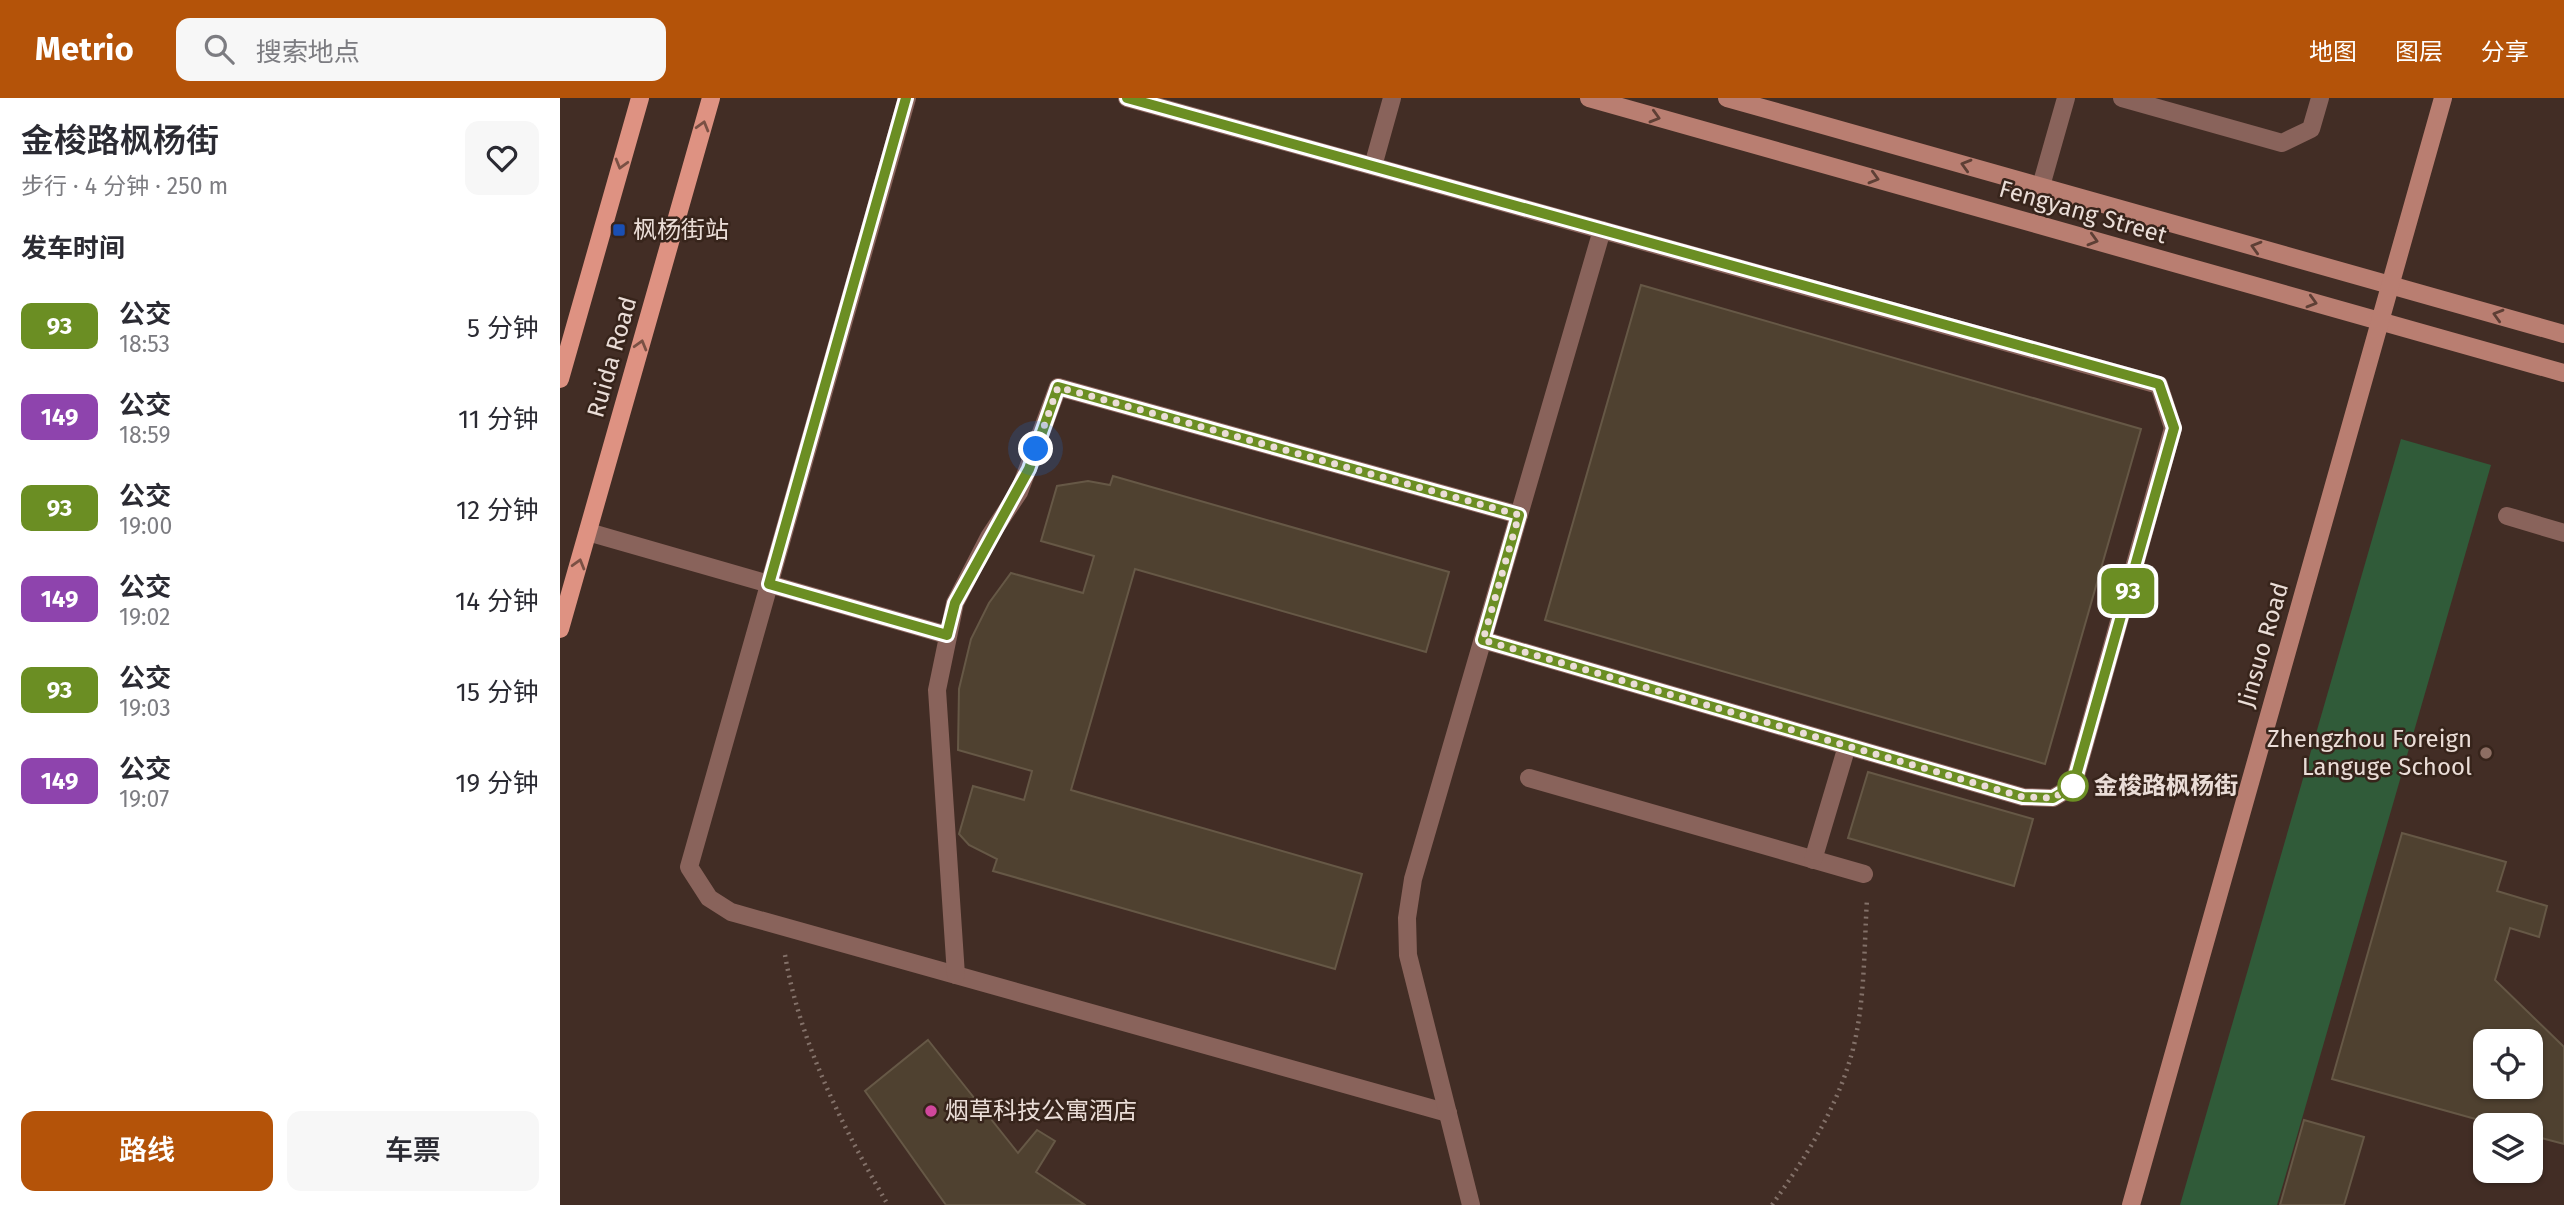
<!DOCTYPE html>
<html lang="zh">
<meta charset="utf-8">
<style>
body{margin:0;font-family:"Fira Sans","Noto Sans SC",sans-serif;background:#f7f7f7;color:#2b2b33;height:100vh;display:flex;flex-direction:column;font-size:26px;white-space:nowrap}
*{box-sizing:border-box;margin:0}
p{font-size:23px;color:#7c7c81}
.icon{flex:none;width:38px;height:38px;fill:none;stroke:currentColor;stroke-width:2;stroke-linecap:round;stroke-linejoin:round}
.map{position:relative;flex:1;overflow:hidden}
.panel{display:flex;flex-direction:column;background:#fff;width:560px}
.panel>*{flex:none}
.badge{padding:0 14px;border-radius:10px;font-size:24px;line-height:46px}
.buttons{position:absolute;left:1913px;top:931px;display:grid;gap:14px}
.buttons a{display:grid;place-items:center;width:70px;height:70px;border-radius:14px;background:#fff;box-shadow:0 2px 5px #0004;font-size:35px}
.you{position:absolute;width:35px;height:35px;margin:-18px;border:5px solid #fff;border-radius:50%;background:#1a73e8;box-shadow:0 0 0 10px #1a73e833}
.map>.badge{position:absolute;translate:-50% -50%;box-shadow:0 0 0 4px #fff}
h2{padding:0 21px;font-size:26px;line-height:63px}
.round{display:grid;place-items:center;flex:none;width:74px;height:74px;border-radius:14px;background:#f7f7f7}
.head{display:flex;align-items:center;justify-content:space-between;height:119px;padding:0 21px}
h1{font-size:33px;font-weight:600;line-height:52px}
.cta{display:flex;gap:14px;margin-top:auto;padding:14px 21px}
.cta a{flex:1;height:80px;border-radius:14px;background:#b45309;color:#fff;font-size:28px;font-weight:600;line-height:80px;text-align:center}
.cta a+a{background:#f7f7f7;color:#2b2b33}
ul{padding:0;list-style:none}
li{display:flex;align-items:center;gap:21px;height:91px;padding:0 21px}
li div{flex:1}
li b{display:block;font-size:26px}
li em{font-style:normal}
li .badge{min-width:77px;font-weight:700;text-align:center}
header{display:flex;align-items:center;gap:42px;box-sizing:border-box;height:98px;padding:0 35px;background:#b45309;color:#fff}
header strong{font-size:33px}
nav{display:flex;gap:38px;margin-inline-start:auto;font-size:24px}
.search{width:490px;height:63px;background:#f7f7f7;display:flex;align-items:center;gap:18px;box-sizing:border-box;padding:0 24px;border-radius:14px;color:#7c7c81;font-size:26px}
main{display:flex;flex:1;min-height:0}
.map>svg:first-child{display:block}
</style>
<header>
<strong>Metrio</strong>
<div class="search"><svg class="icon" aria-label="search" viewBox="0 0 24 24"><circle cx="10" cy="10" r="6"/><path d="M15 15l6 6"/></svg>搜索地点</div>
<nav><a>地图</a><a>图层</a><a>分享</a></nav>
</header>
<main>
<section class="panel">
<div class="head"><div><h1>金梭路枫杨街</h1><p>步行 · 4 分钟 · 250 m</p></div><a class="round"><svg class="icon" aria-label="heart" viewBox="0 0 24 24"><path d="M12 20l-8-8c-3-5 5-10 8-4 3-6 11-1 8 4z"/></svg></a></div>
<h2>发车时间</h2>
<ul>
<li><span class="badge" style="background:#6b8e23;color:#fff">93</span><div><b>公交</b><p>18:53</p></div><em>5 分钟</em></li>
<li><span class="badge" style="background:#8e44ad;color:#fff">149</span><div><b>公交</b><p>18:59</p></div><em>11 分钟</em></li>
<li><span class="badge" style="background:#6b8e23;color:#fff">93</span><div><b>公交</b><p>19:00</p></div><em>12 分钟</em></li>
<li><span class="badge" style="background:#8e44ad;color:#fff">149</span><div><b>公交</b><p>19:02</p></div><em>14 分钟</em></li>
<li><span class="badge" style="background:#6b8e23;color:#fff">93</span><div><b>公交</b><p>19:03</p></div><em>15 分钟</em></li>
<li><span class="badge" style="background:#8e44ad;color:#fff">149</span><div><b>公交</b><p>19:07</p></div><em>19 分钟</em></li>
</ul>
<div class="cta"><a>路线</a><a>车票</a></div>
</section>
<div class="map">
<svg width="2004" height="1107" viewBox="0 0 2004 1107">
<rect width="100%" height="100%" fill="#422d25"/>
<path fill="#305b39" d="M1841 341 1931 367 1717 1107H1620Z"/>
<g fill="#4f4130" stroke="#665846" stroke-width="2" fill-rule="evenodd">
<path d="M1081 187 1581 331 1485 666 985 522Z"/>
<path d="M553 378 889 474 866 554 575 471 511 692 802 776 775 871 433 773 437 761 409 747 399 736 413 688 464 702 472 673 398 652 399 591 411 541 429 505 451 475 523 495 534 458 481 443 497 388 528 383 550 387Z"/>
<path d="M1308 674 1473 721 1454 788 1288 740Z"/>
<path d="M1842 735 1946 764 1937 793 1987 808 1979 839 1950 830 1935 882 2004 949V1046L1970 1037V1027H1937L1772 981ZM1925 943H1970V989H1925Z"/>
<path d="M368 942 458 1055 477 1032 495 1043 476 1074 525 1107H386L305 993Z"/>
<path d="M1744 1022 1804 1039 1784 1107H1720Z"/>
</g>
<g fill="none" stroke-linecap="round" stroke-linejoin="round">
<g stroke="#837169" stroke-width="4.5" stroke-dasharray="2 5" stroke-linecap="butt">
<path d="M225 857C240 945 283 1030 328 1107"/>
<path d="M1212 1107C1246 1059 1278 1009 1293 951 1305 903 1304 851 1307 801"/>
</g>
<g stroke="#89635b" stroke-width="18">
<path d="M347 0 129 769 149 800 171 814 888 1015"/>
<path d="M567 0 1599 287 1613 330 1513 688 1493 700 1463 699 923 542"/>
<path d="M1562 0 1722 45 1751 31 1760 0"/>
<path d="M813 68 832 0"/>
<path d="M1481 88 1506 0"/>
<path d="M1947 418 2004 435"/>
<path d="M28 434 387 537"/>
<path d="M969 680 1304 776"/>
<path d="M1253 762 1287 648"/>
<path d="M396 877 377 592 395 505 429 439 459 394 498 289 959 417"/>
<path d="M911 1107 848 857 847 820 853 781 1042 132"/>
</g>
<g stroke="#b97e71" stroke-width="18">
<path d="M1029 0 2004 275"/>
<path d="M1167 0 2004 236"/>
<path d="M1571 1107 1883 0"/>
</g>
<g stroke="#de9282" stroke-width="18">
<path d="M0 281 80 0"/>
<path d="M0 531 151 0"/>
</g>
</g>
<defs><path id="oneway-chevron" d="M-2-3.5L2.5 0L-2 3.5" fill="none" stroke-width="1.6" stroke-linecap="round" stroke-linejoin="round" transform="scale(1.75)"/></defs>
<g stroke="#5e3f35">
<use href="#oneway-chevron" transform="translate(1095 19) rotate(16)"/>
<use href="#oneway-chevron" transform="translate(1406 67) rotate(-164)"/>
<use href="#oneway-chevron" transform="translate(1314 80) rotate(16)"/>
<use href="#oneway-chevron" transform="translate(1533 142) rotate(16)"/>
<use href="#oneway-chevron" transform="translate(1696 149) rotate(-164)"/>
<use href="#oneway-chevron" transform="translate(1752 204) rotate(16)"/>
<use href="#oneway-chevron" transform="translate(1938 217) rotate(-164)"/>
</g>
<g stroke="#7a5044">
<use href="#oneway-chevron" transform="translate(143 28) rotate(-74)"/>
<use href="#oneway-chevron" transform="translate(61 66) rotate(106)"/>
<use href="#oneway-chevron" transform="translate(81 247) rotate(-74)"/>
<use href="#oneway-chevron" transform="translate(19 466) rotate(-74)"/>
</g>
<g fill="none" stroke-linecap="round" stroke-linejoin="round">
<defs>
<path id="line" d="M346 0 209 486 387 537 395 505 469 371 498 289 959 417 923 542 1463 699 1493 700 1513 688 1614 330 1599 286 567 0"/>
</defs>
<use href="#line" stroke="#fff" stroke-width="16"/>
<use href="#line" stroke="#6b8e23" stroke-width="10"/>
<path stroke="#eaddd7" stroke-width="7" stroke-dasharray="0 12.6" d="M476 351 498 289 959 417 923 542 1463 699 1493 700 1513 688"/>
</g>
<rect fill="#1a4fb4" stroke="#37241b" stroke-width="2.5" x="52" y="125" width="14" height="14" rx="3.5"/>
<circle fill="#8d6e63" stroke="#37241b" stroke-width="2.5" cx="1926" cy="655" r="7"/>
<circle fill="#fff" stroke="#6b8e23" stroke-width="3.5" cx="1513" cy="688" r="14"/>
<circle fill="#d1479c" stroke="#37241b" stroke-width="2.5" cx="371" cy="1013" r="7"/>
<g text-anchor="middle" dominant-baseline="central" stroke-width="5" stroke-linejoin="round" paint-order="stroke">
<g font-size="24" fill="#eaddd7" stroke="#37241b">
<text transform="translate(1523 114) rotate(16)">Fengyang Street</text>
<text transform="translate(52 259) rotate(-74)">Ruida Road</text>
<text transform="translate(1703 547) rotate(-74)">Jinsuo Road</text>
</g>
<g font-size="24" fill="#eaddd7" stroke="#37241b" text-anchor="start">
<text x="73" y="132">枫杨街站</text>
<text x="1912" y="641" text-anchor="end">Zhengzhou Foreign<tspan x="1912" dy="28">Languge School</tspan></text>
<text x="385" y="1013">烟草科技公寓酒店</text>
</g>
<g font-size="24" font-weight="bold" fill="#eaddd7" stroke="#37241b" text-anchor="start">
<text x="1534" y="688">金梭路枫杨街</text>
</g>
</g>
</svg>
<div class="buttons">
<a><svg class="icon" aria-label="locate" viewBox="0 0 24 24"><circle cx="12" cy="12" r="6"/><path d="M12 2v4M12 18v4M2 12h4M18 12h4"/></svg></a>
<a><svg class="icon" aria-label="layers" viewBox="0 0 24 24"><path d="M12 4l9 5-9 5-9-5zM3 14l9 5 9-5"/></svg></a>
</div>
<div class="you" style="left:476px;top:351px"></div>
<b class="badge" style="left:1568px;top:493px;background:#6b8e23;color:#fff">93</b>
</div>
</main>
